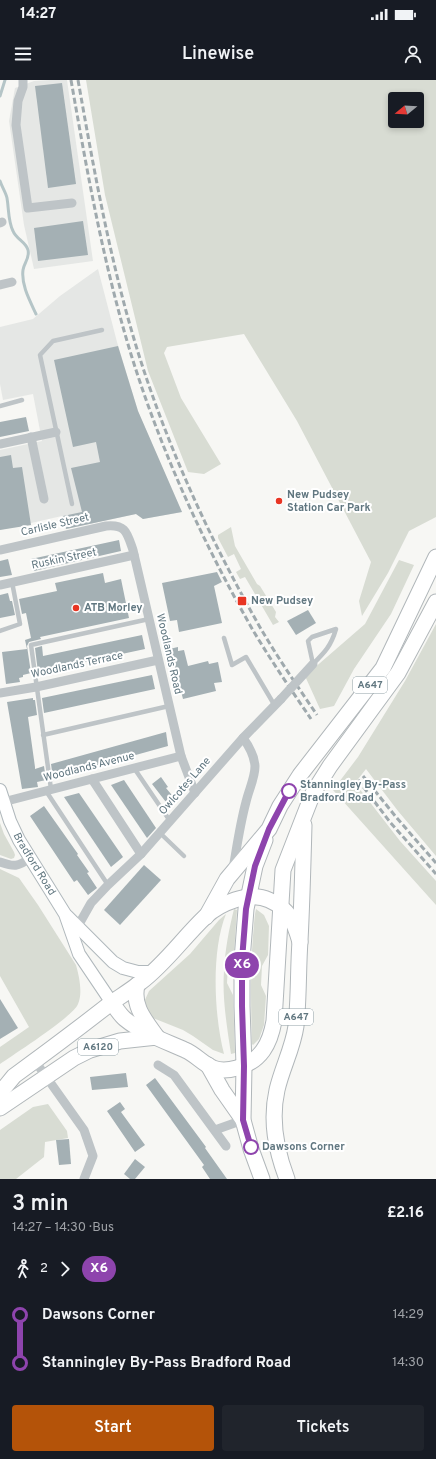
<!DOCTYPE html>
<meta charset="utf-8">
<style>
body{margin:0;font-family:Overpass,sans-serif;background:#20242c;color:#f1f3f6;height:100vh;display:flex;flex-direction:column;font-size:15px;white-space:nowrap}
*{box-sizing:border-box;margin:0}
p{font-size:13px;color:#9ea1a6}
.icon{flex:none;width:22px;height:22px;fill:none;stroke:currentColor;stroke-width:2;stroke-linecap:round;stroke-linejoin:round}
.map{position:relative;height:1099px;overflow:hidden}
.sheet{display:flex;flex-direction:column;background:#171b24;flex:1}
.sheet>*{flex:none}
.badge{padding:0 8px;border-radius:13px;font-size:14px;line-height:26px}
.needle{width:26px;rotate:252deg}
.fabs{position:absolute;left:388px;top:12px;display:grid;gap:8px}
.fabs a{display:grid;place-items:center;width:36px;height:36px;border-radius:4px;background:#171b24;box-shadow:0 2px 6px #0003;font-size:20px}
.map>.badge{position:absolute;translate:-50% -50%;box-shadow:0 0 0 2px #fff}
.legs{display:flex;align-items:center;gap:6px;height:44px;padding:0 12px;font-size:13px}
.legs p{margin-inline-start:auto}
.head{display:flex;align-items:center;justify-content:space-between;height:68px;padding:0 12px}
h1{font-size:22px;font-weight:600;line-height:30px}
.action{display:flex;gap:8px;margin-top:auto;padding:8px 12px}
.action a{flex:1;height:46px;border-radius:4px;background:#b45309;color:#fff;font-size:16px;font-weight:600;line-height:46px;text-align:center}
.action a+a{background:#20242c;color:#f1f3f6}
ul{padding:0 12px;list-style:none}
li{display:flex;align-items:center;gap:14px;height:48px;font-size:15px}
li i{display:grid;place-items:center;width:6px;height:100%;margin:0 5px;background:currentColor}
li i::after{content:'';width:10px;height:10px;margin:-5px;border:3px solid;border-radius:50%;background:#171b24}
li p{margin-inline-start:auto}
li:first-child i{background:linear-gradient(#0000 50%,currentColor 0)}
li:last-child i{background:linear-gradient(currentColor 50%,#0000 0)}
.status{display:flex;justify-content:space-between;align-items:center;height:28px;padding:0 20px;background:#171b24;direction:ltr}
.status svg{height:11px;fill:currentColor}
header{display:flex;justify-content:space-between;align-items:center;height:52px;padding:0 12px;background:#171b24;font-size:18px;font-weight:600}
.map>svg:first-child{display:block}
</style>
<div class="status"><b>14:27</b><svg viewBox="0 0 49 12"><path d="M0 12V9h3v3zM5 12V6h3v6zM10 12V3h3v9zM15 12V0h3v12zM26 1h20v11H26zM47 4h2v5h-2z"/></svg></div>
<header><svg class="icon" aria-label="menu" viewBox="0 0 24 24"><path d="M4 6h16M4 12h16M4 18h16"/></svg>Linewise<svg class="icon" aria-label="person" viewBox="0 0 24 24"><circle cx="12" cy="8" r="4"/><path d="M4 21q1-7 8-7t8 7"/></svg></header>
<div class="map">
<svg width="436" height="1099" viewBox="0 0 436 1099">
<rect width="100%" height="100%" fill="#f7f7f4"/>
<g fill="#e5e7e5">
<path d="M50 0H67L93 181 34 189 24 145 9 41 15 8 34 1Z"/>
<path d="M98 189 117 262 138 331 182 432 143 439 136 434 66 449 62 436 0 450V370L42 361 33 314 3 320 0 304V247L33 239 60 216Z"/>
</g>
<g fill="#d8dcd3" fill-rule="evenodd">
<path d="M86 0H436V437L409 451 388 493 362 536 359 521 371 482 297 341 244 254 167 267 164 273 181 318 221 384 204 394 188 392 148 291 105 115ZM395 19H417V41H395Z"/>
<path d="M231 447 235 466 257 504 260 506 276 532 275 537 279 542 273 545 245 497 240 499 236 492 241 489 234 474 228 477 218 458V455Z"/>
<path d="M399 480 414 485 391 534 354 589 334 626 320 629 305 596 365 544Z"/>
<path d="M436 544V776L398 731 366 689 355 703 400 761 436 801V825L333 710 358 677 405 601Z"/>
<path d="M0 743 4 754 14 772 15 775 14 778 11 779 0 775Z"/>
<path d="M0 789 19 798 38 825 76 885C79 896 83 913 78 924 74 936 13 975 0 984V967L29 947 0 896Z"/>
<path d="M234 829 237 830 234 873 228 884 227 903 233 915 235 973 231 974C227 947 222 918 224 891 225 870 229 849 234 829Z"/>
<path d="M256 829 264 835 269 846 268 875 262 886 261 905 266 916 264 945 259 959 253 965 252 964C251 928 250 892 253 856 254 847 254 837 256 829Z"/>
<path d="M226 834C211 871 214 935 224 974L213 970 193 956 183 950 153 938 148 933 144 922 149 911 190 874 219 840Z"/>
<path d="M48 1024 67 1051 68 1058 45 1062 44 1077 16 1099H0V1050L33 1027Z"/>
</g>
<g fill="none" stroke-linecap="round" stroke-linejoin="round">
<g stroke="#b5c5c7" stroke-width="3">
<path d="M0 16 5 0"/>
<path d="M0 101C2 107 6 113 7 118 9 130 8 141 13 151 16 159 26 162 28 170 30 178 24 183 23 190 21 205 30 221 36 234"/>
</g>
</g>
<g fill="#a4b0b4">
<path d="M62 3 76 104 48 108 35 6Z"/>
<path d="M83 141 88 175 38 181 34 148Z"/>
<path d="M118 266 138 331 182 432 143 439 136 434 66 449 63 436 82 432 71 388 100 382 96 362 73 367 54 280Z"/>
<path d="M26 337 29 351 0 357V342Z"/>
<path d="M11 375 13 388 22 387 31 445 0 450V377Z"/>
<path d="M119 460 121 471 34 491 31 479Z"/>
<path d="M8 479 12 495 0 497V481Z"/>
<path d="M217 492 222 502 214 506 222 543 179 552 177 540 170 541 162 503Z"/>
<path d="M103 493 105 503 121 499 129 538 40 557 41 559 29 562 27 566 31 593 23 595V597L19 598 20 602 6 604 2 572 27 569 25 560 31 558 26 533 22 534 19 519 57 511 55 503Z"/>
<path d="M8 513 10 521H12L15 535 0 538V515Z"/>
<path d="M308 530 316 543 296 555 287 541Z"/>
<path d="M142 555 145 569 38 592 35 568 42 566 43 576Z"/>
<path d="M178 567V571L184 570 188 586 208 581 209 584 218 582 222 602 214 603 216 611 183 619 174 584 168 585 165 570Z"/>
<path d="M152 595 155 609 44 633 42 618Z"/>
<path d="M33 618V620H35L37 635 28 637 35 687V689L44 686 46 700 37 702 38 707 22 709 7 622Z"/>
<path d="M166 652 168 666 53 698 51 684Z"/>
<path d="M161 697 168 707 166 708 176 720 169 726 152 704Z"/>
<path d="M124 700 156 748 147 758 111 705Z"/>
<path d="M79 713 123 777 111 787 64 717Z"/>
<path d="M44 726 78 774 77 775 89 792 87 793 97 808 88 815 77 800 74 802 30 736Z"/>
<path d="M144 785 161 800 120 845 104 830Z"/>
<path d="M0 919 18 948 0 959Z"/>
<path d="M126 993 128 1007 92 1010 90 997Z"/>
<path d="M155 998 206 1067 205 1068 227 1099H210L202 1087 204 1085 146 1005Z"/>
<path d="M120 1022 125 1029 121 1032 145 1065 135 1072 107 1031Z"/>
<path d="M69 1059 71 1084 59 1085 56 1060Z"/>
<path d="M135 1079 145 1087 135 1099H130L124 1094Z"/>
</g>
<g fill="none" stroke-linecap="round" stroke-linejoin="round">
<defs>
<g id="secondary">
<path id="s1" d="M0 710 10 741 19 760 65 834 79 874 112 923"/>
<path d="M67 836 113 882 123 888 138 892H152"/>
</g>
<g id="trunk">
<path d="M206 837 227 799 269 749 280 726 300 695 383 588 436 477"/>
<path d="M137 905C132 926 145 940 157 957"/>
<path d="M112 923C116 928 120 935 125 939 142 953 165 961 185 970 195 974 203 984 213 988 220 991 230 990 237 988 261 981 270 964 274 941L283 790 304 736 313 713 330 686 398 593 436 522"/>
<path d="M208 985 222 1010 243 1040"/>
<path d="M0 1013 14 996C47 972 79 948 111 923 121 916 131 910 141 902 165 884 183 858 205 837 220 823 249 811 269 820 289 829 294 841 300 862"/>
<path d="M0 1028 74 978 90 970 120 961 157 957"/>
<path d="M262 1099 251 1069 243 1040 244 986 242 926V880L246 829 255 786 265 760"/>
<path d="M287 1099C276 1070 270 1041 277 1010 282 988 293 968 296 946 299 917 298 889 300 861 302 822 303 784 304 745"/>
</g>
</defs>
<use href="#secondary" stroke="#b0b8bc" stroke-width="14"/>
<use href="#trunk" stroke="#b1b7ba" stroke-width="17"/>
<g stroke="#bec4c7" stroke-width="4.5">
<path d="M0 326 22 320"/>
<path d="M72 424 40 275 53 261 102 250"/>
<path d="M336 549C331 566 325 572 313 584L308 561 312 557Z"/>
<path d="M0 551 20 544 12 502"/>
<path d="M224 558 232 585 246 577 275 626"/>
<path d="M43 655 169 626"/>
<path d="M134 688 170 741"/>
<path d="M51 709 31 565 149 539"/>
<path d="M46 711 108 805"/>
<path d="M160 753 184 776"/>
</g>
<g stroke="#bec4c7" stroke-width="9">
<path d="M23 0V7L18 21 16 45 28 128 72 123"/>
<path d="M0 143 2 142"/>
<path d="M0 205 12 202"/>
<path d="M31 357 44 419"/>
<path d="M0 364 56 352"/>
<path d="M0 470 106 446C126 444 127 453 133 470L181 676 195 713"/>
<path d="M0 505 134 475"/>
<path d="M0 613 36 607 158 580"/>
<path d="M92 699 141 774"/>
<path d="M3 722 181 676"/>
<path d="M0 782C14 787 18 787 30 778"/>
<path d="M233 789C237 766 240 744 246 722 249 709 255 698 255 686 254 674 249 666 243 658"/>
<path d="M78 846 91 823 108 805 141 774 243 658 281 619"/>
<path d="M35 981 84 1050 93 1076 84 1099"/>
<path d="M158 985 174 995 226 1066"/>
<path d="M215 1050 243 1040"/>
</g>
<use href="#secondary" stroke="#fff" stroke-width="12"/>
<use href="#trunk" stroke="#fff" stroke-width="15"/>
<g stroke="#9fa9ad" stroke-width="3" stroke-dasharray="6 3" stroke-linecap="butt">
<path d="M71 0C87 91 103 182 130 271 160 369 203 463 254 552 272 582 292 611 311 639"/>
<path d="M78 0C94 90 110 181 137 269 167 366 210 460 261 549 278 578 298 607 317 635"/>
<path d="M363 696 396 737 436 783"/>
<path d="M358 700 390 742 436 794"/>
</g>
<path stroke="#bec4c7" stroke-width="9" d="M281 619 313 584"/>
</g>
<g fill="none" stroke-linecap="round" stroke-linejoin="round">
<defs>
<path id="line-1" d="M251 1067 243 1040 244 986 242 926V880L246 829 255 786 269 749 289 711"/>
</defs>
<use href="#line-1" stroke="#fff" stroke-width="9"/>
<use href="#line-1" stroke="#8e44ad" stroke-width="6"/>
</g>
<g fill="#e83523" stroke="#fff" stroke-width="1.5">
<circle cx="279" cy="421" r="4"/>
<rect x="237" y="516" width="10" height="10" rx="2"/>
<circle cx="76" cy="528" r="4"/>
</g>
<g fill="#fff" stroke="#8e44ad" stroke-width="2">
<circle cx="289" cy="711" r="7"/>
<circle cx="251" cy="1067" r="7"/>
</g>
<g text-anchor="middle" dominant-baseline="central" stroke-width="4" stroke-linejoin="round" paint-order="stroke">
<g fill="#fff" stroke="#90a0a6" stroke-width="1">
<rect x="353" y="597" width="34" height="16" rx="3"/>
<rect x="279" y="929" width="34" height="16" rx="3"/>
<rect x="78" y="959" width="40" height="16" rx="3"/>
</g>
<g font-size="10" font-weight="bold" fill="#617780">
<text x="370" y="605">A647</text>
<text x="296" y="937">A647</text>
<text x="98" y="967">A6120</text>
</g>
<g font-size="11" font-weight="bold" fill="#617780" stroke="#fff" text-anchor="start">
<text x="287" y="415">New Pudsey<tspan x="287" dy="13">Station Car Park</tspan></text>
<text x="251" y="521">New Pudsey</text>
<text x="84" y="528">ATB Morley</text>
</g>
<g font-size="11" fill="#617780" stroke="#fff">
<text transform="translate(55 445) rotate(-13)">Carlisle Street</text>
<text transform="translate(64 479) rotate(-12)">Ruskin Street</text>
<text transform="translate(169 574) rotate(77)">Woodlands Road</text>
<text transform="translate(77 585) rotate(-12)">Woodlands Terrace</text>
<text transform="translate(89 687) rotate(-14)">Woodlands Avenue</text>
<text transform="translate(185 706) rotate(-49)">Owlcotes Lane</text>
<text stroke="none"><textPath href="#s1" startOffset="82">Bradford Road</textPath></text>
</g>
<g font-size="11" font-weight="bold" fill="#617780" stroke="#fff" text-anchor="start">
<text x="300" y="705">Stanningley By-Pass<tspan x="300" dy="13">Bradford Road</tspan></text>
<text x="262" y="1067">Dawsons Corner</text>
</g>
</g>
</svg>
<div class="fabs">
<a><svg class="needle" viewBox="-14 -14 28 28"><path d="M0-13l5 13h-10z" fill="#e53935"/><path d="M0 13l5-13h-10z" fill="#9ea1a6"/></svg></a>
</div>
<b class="badge" style="left:242px;top:885px;background:#8e44ad;color:#fff">X6</b>
</div>
<section class="sheet">
<div class="head"><div><h1>3 min</h1><p>14:27 – 14:30 · Bus</p></div><b>£2.16</b></div>
<div class="legs"><svg class="icon" aria-label="walk" viewBox="0 0 24 24"><circle cx="13" cy="4" r="2"/><path d="M13 8l-2 6 4 7M11 14l-3 7M7 12l3-4h3l4 4"/></svg>2<svg class="icon" aria-label="forward" viewBox="0 0 24 24"><path d="M9 5l7 7-7 7"/></svg><b class="badge" style="background:#8e44ad;color:#fff">X6</b></div>
<ul>
<li><i style="color:#8e44ad"></i><b>Dawsons Corner</b><p>14:29</p></li>
<li><i style="color:#8e44ad"></i><b>Stanningley By-Pass Bradford Road</b><p>14:30</p></li>
</ul>
<div class="action"><a>Start</a><a>Tickets</a></div>
</section>
